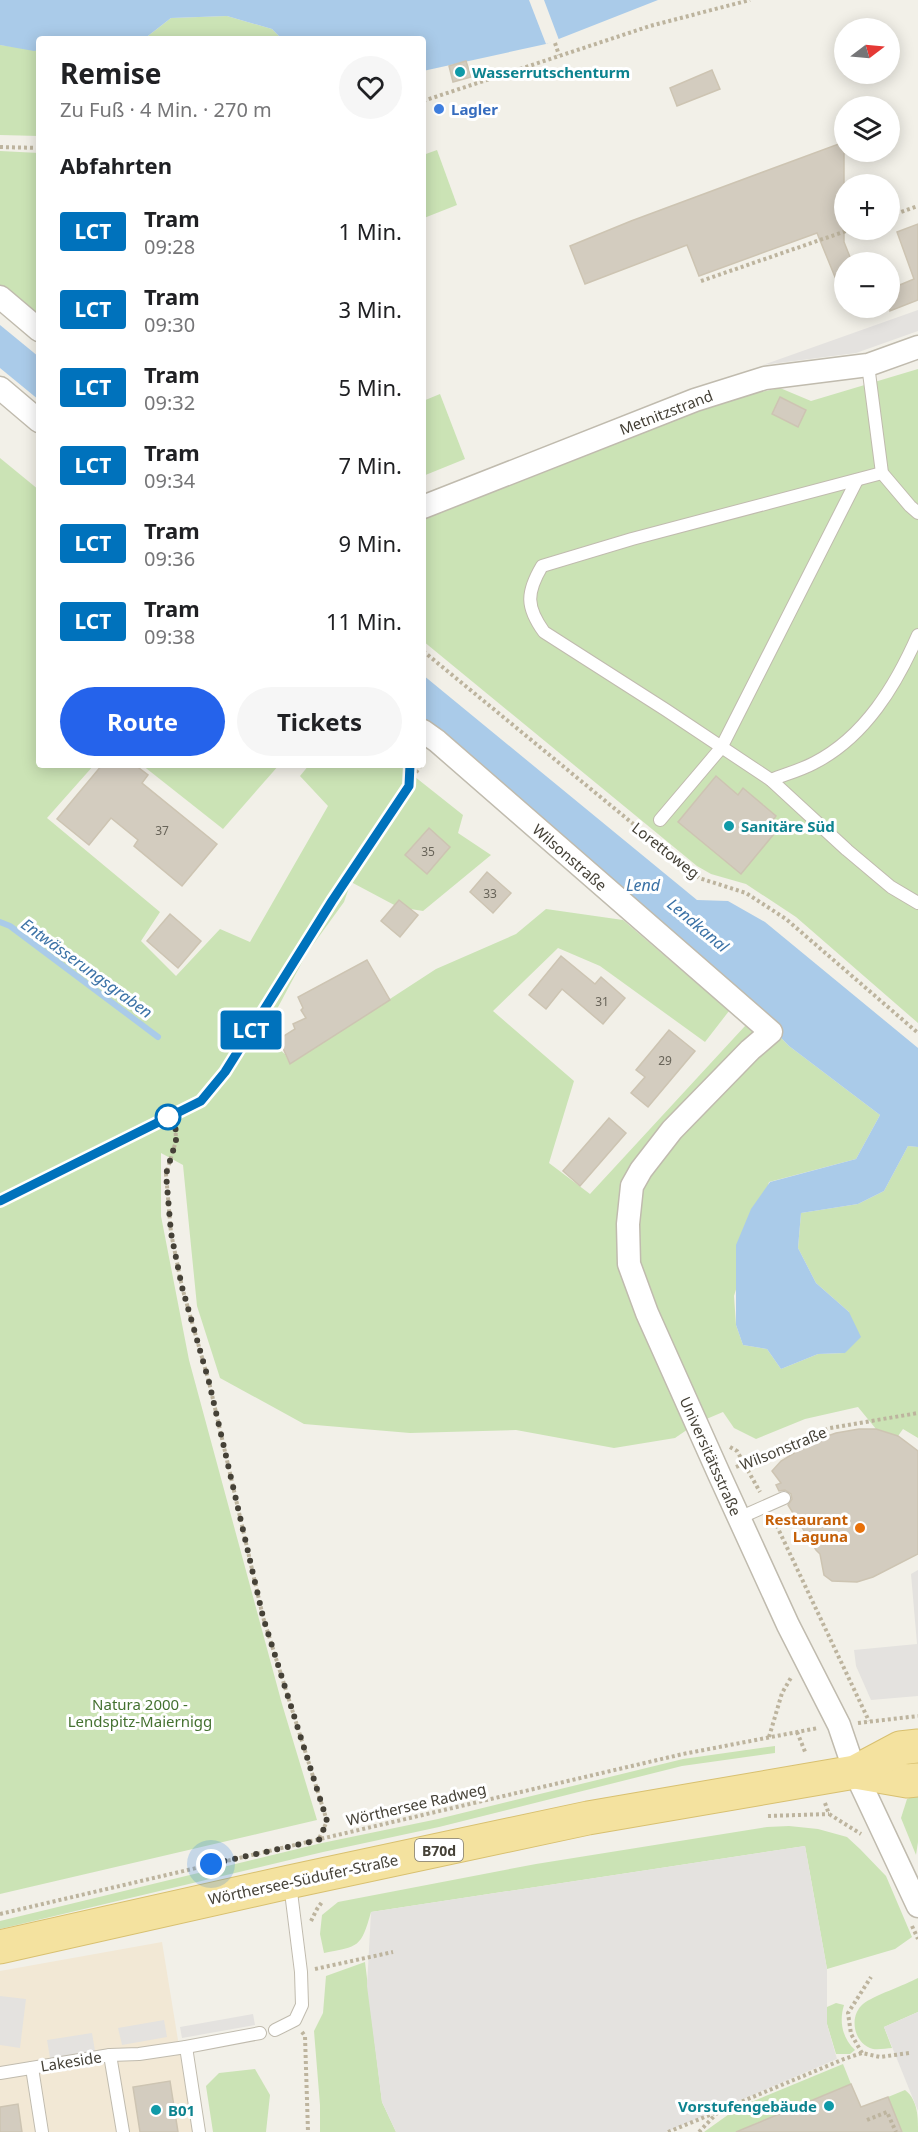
<!DOCTYPE html>
<html lang="de">
<meta charset="utf-8">
<style>
body{margin:0;font-family:"Noto Sans",sans-serif;background:#f6f6f6;color:#202124;height:100vh;display:flex;flex-direction:column;font-size:22px;white-space:nowrap}
*{box-sizing:border-box;margin:0}
p{font-size:20px;color:#757577}
.icon{flex:none;width:33px;height:33px;fill:none;stroke:currentColor;stroke-width:2;stroke-linecap:round;stroke-linejoin:round}
.map{position:relative;flex:1;overflow:hidden}
.panel{position:absolute;left:36px;top:36px;width:390px;height:732px;display:flex;flex-direction:column;background:#fff;border-radius:6px;box-shadow:0 3px 15px #0003}
.panel>*{flex:none}
.badge{padding:0 12px;border-radius:4px;font-size:21px;line-height:39px}
.needle{width:39px;rotate:74deg}
.controls{position:absolute;left:834px;top:18px;display:grid;gap:12px}
.controls a{display:grid;place-items:center;width:66px;height:66px;border-radius:50%;background:#fff;box-shadow:0 3px 15px #0003;font-size:30px}
.you{position:absolute;width:30px;height:30px;margin:-15px;border:4px solid #fff;border-radius:50%;background:#1a73e8;box-shadow:0 0 0 9px #1a73e833}
.map>.badge{position:absolute;translate:-50% -50%;box-shadow:0 0 0 3px #fff}
h2{padding:0 24px;font-size:22px;line-height:54px}
.round{display:grid;place-items:center;flex:none;width:63px;height:63px;border-radius:32px;background:#f6f6f6}
.summary{display:flex;align-items:center;justify-content:space-between;height:102px;padding:0 24px}
h1{font-size:28px;font-weight:700;line-height:45px}
.action{display:flex;gap:12px;margin-top:auto;padding:12px 24px}
.action a{flex:1;height:69px;border-radius:36px;background:#2563eb;color:#fff;font-size:24px;font-weight:700;line-height:69px;text-align:center}
.action a+a{background:#f6f6f6;color:#202124}
ul{padding:0;list-style:none}
li{display:flex;align-items:center;gap:18px;height:78px;padding:0 24px}
li div{flex:1}
li b{display:block;font-size:22px}
li em{font-style:normal}
li .badge{min-width:66px;font-weight:700;text-align:center}
.map>svg:first-child{display:block}
</style>
<div class="map">
<svg width="918" height="2132" viewBox="0 0 918 2132">
<rect width="100%" height="100%" fill="#f2f0e8"/>
<path fill="#f2e8d5" d="M162 1942 193 2132H0V1971Z"/>
<g fill="#cbe3b5">
<path d="M227 16 272 29 282 39H144L171 18Z"/>
<path d="M0 45 39 50V136L0 135Z"/>
<path d="M437 150 457 205 424 218 423 155Z"/>
<path d="M0 151 39 153V317L0 285Z"/>
<path d="M918 369V1023L796 917 746 884 711 874 697 866 423 641V517L697 411 756 393 780 388 811 401Z"/>
<path d="M440 394 465 459 423 476V401Z"/>
<path d="M0 458 39 490V765H94L47 818 160 912 141 941 176 976 220 929 250 942 328 806 300 776 309 765H400L463 815 458 833 491 855 423 911 398 907 351 882 344 902 307 953 262 1037 285 1054 290 1064 436 969 516 934 546 909 623 920 729 1011 705 1042 600 966 558 948 493 1011 574 1081 549 1163 590 1194 757 1013 789 1046 880 1115 856 1159 769 1182 734 1296 736 1325 743 1345 767 1349 781 1369 818 1354 845 1353 849 1312 816 1283 798 1248 801 1213 858 1204 884 1191 908 1146 918 1147V1438L903 1429 898 1436 876 1429 858 1407 805 1419 756 1439 734 1428 723 1412 697 1423 675 1438 614 1448 516 1430 410 1433 304 1424 220 1378 197 1306 183 1165 161 1153V1216L189 1360 282 1704 317 1820 0 1894Z"/>
<path d="M142 765H279L223 829Z"/>
<path d="M775 1746V1753L682 1766 439 1827 323 1852 0 1929V1921L322 1843 438 1819 683 1759Z"/>
<path d="M918 1795V1842L916 1855 901 1818 907 1799Z"/>
<path d="M789 1826 818 1829 847 1837 860 1849 886 1876 912 1937 895 1949 827 1969 805 1846 371 1912C361 1948 359 1946 324 1953L320 1934 322 1915 338 1902 536 1864 767 1827Z"/>
<path d="M365 1962 382 2102 396 2132H320V2105L314 2031 323 2013 326 1976Z"/>
<path d="M918 1978V2012L884 2027 892 2048C887 2048 879 2050 873 2049 854 2044 848 2017 863 2004 873 1996 905 1985 918 1978Z"/>
<path d="M836 2003 844 2005C839 2021 842 2038 855 2050L850 2054H836L827 2024V2007Z"/>
<path d="M843 2064 851 2084 754 2124 757 2132H704L739 2107Z"/>
<path d="M255 2069 270 2095 266 2132H213L206 2086 219 2073Z"/>
<path d="M905 2090C918 2100 918 2117 918 2132H902L888 2097Z"/>
</g>
<g fill="#e4e2df">
<path d="M918 310V331L856 353 763 365Z"/>
<path d="M918 1570V1696L871 1700 856 1666 854 1650 917 1644 911 1574Z"/>
<path d="M805 1846 827 1969V2024L837 2059 666 2132H396L382 2102 367 1986 371 1912Z"/>
<path d="M0 1996 26 1999 20 2048 0 2045Z"/>
<path d="M918 2012V2111L884 2027Z"/>
<path d="M253 2014 255 2025 182 2038 180 2027Z"/>
<path d="M164 2020 167 2037 122 2045 118 2028Z"/>
<path d="M92 2033 96 2057 51 2064 47 2040Z"/>
</g>
<g fill="#aacbe9">
<path d="M0 0H658L546 44 423 71V39H282L272 29 227 16 171 18 144 39H39V50L34 51 0 45Z"/>
<path d="M0 325 39 357V400L0 368Z"/>
<path d="M423 675 697 900 728 901 765 922 918 1048V1147L908 1146 884 1191 858 1204 801 1213 798 1248 816 1283 849 1312 861 1337 845 1353 818 1354 781 1369 767 1349 743 1345 736 1325V1245L751 1209 770 1182 856 1159 880 1115 789 1046 757 1013 423 718Z"/>
</g>
<path fill="#f2f0e8" d="M529 0H544L559 40 546 44Z"/>
<g fill="none" stroke-linecap="round" stroke-linejoin="round">
<path stroke="#aacbe9" stroke-width="6" d="M0 922 10 926 158 1037"/>
</g>
<g fill="#d3ccbf" stroke="#cdc4b2" stroke-width="1.5">
<path d="M466 61 471 77 453 82 449 66Z"/>
<path d="M712 70 720 89 677 106 670 88Z"/>
<path d="M844 142V242L852 262H844V299L817 233 699 276 687 245 585 284 570 246 631 221Z"/>
<path d="M918 224V300L890 311V289L914 279 897 232Z"/>
<path d="M780 397 806 410 798 427 772 414Z"/>
<path d="M102 765H135L148 775 142 783 217 844 182 886 134 846 138 840 111 818 89 845 57 819Z"/>
<path d="M716 776 738 795 743 788 776 816 771 823 778 829 741 874 678 822Z"/>
<path d="M429 828 450 847 427 874 405 855Z"/>
<path d="M487 872 511 893 493 913 470 892Z"/>
<path d="M399 900 418 915 400 937 381 921Z"/>
<path d="M170 914 201 941 178 968 147 941Z"/>
<path d="M561 956 595 984 601 977 625 998 603 1024 562 989 546 1009 529 995Z"/>
<path d="M367 960 390 1000 290 1064 279 1039 295 1029 293 1024 306 1018 301 1010 303 1008 298 997Z"/>
<path d="M669 1030 695 1051 648 1107 631 1093 645 1077 636 1070Z"/>
<path d="M609 1118 626 1133 580 1186 563 1171Z"/>
<path d="M859 1429H876L898 1436 918 1451V1554L873 1577 857 1582 832 1581 824 1575 820 1554 816 1550 788 1505 792 1499 791 1494 785 1490 779 1491 776 1485 781 1483 772 1471 781 1461 816 1440 836 1433Z"/>
<path d="M170 2081 178 2132H140L133 2087Z"/>
<path d="M851 2084 861 2107 888 2097 902 2132H736Z"/>
<path d="M18 2104 22 2132H0V2107Z"/>
</g>
<g fill="none" stroke-linecap="round" stroke-linejoin="round">
<defs>
<g id="service">
<path d="M868 365 882 473 910 506 918 513"/>
<path d="M882 473 632 539 542 566C526 593 526 607 544 632L666 710 771 780 847 850 891 887 918 903"/>
<path d="M771 780C786 774 801 770 814 763 865 737 896 685 918 635"/>
<path d="M660 820 721 748 857 480"/>
<path d="M739 1518 784 1498"/>
<path d="M275 2030 295 2020 302 2005 301 1972 290 1884"/>
<path d="M186 2047 199 2132"/>
<path d="M110 2055 123 2132"/>
<path d="M32 2068 42 2132"/>
<path d="M0 2073 110 2055 139 2054 186 2047 260 2033"/>
</g>
<g id="minor">
<path d="M0 297 39 330"/>
<path d="M0 388 39 421"/>
<path d="M423 507 695 400 765 378 868 365 918 347"/>
<path d="M423 731 437 741 771 1032 750 1050 672 1130 641 1170 632 1186 628 1224 629 1264 647 1313 719 1474 788 1625 839 1725 855 1772 918 1906"/>
</g>
<g id="primary">
<path d="M855 1772 907 1781 918 1780"/>
<path d="M0 1947 289 1882 588 1818 855 1772 900 1748 918 1746"/>
</g>
</defs>
<use href="#service" stroke="#c0bbae" stroke-width="14"/>
<use href="#minor" stroke="#c0bbae" stroke-width="25"/>
<use href="#primary" stroke="#d8c070" stroke-width="35"/>
<g stroke="#bdb49e" stroke-width="4" stroke-dasharray="3 3" stroke-linecap="butt">
<path d="M555 43 559 55"/>
<path d="M423 101 650 26 750 0"/>
<path d="M0 147 39 148"/>
<path d="M890 216 918 206"/>
<path d="M701 281 849 230"/>
<path d="M423 651 699 878 746 893 786 919 918 1033"/>
<path d="M175 1115 176 1141 166 1174 171 1233 182 1287 209 1382 263 1617 327 1821 319 1839"/>
<path d="M0 1205 147 1132 175 1115 197 1099 225 1068 305 937 421 765"/>
<path d="M730 1447 737 1451 760 1492"/>
<path d="M736 1467 830 1428 918 1413"/>
<path d="M774 1520 869 1721"/>
<path d="M858 1723 918 1716"/>
<path d="M797 1732 806 1754"/>
<path d="M769 1737 782 1693 792 1676"/>
<path d="M825 1803 829 1814 861 1834"/>
<path d="M768 1816 829 1814"/>
<path d="M0 1914 683 1754 818 1728"/>
<path d="M311 1921 317 1909 322 1902"/>
<path d="M912 1926 918 1939"/>
<path d="M315 1969 393 1952"/>
<path d="M302 2032 305 2036 308 2132"/>
<path d="M862 2053 851 2034 848 2013 871 1977"/>
<path d="M867 2120 887 2112 896 2132"/>
<path d="M668 2132 717 2112"/>
<path d="M699 2132 719 2111 844 2059 862 2053 880 2057 909 2053"/>
</g>
<use href="#service" stroke="#fff" stroke-width="12"/>
<use href="#minor" stroke="#fff" stroke-width="22"/>
<use href="#primary" stroke="#f4e29f" stroke-width="33"/>
<path stroke="#969696" stroke-width="1.5" d="M0 1201 201 1101 225 1072 331 901 409 786 410 765"/>
</g>
<g fill="none" stroke-linecap="round" stroke-linejoin="round">
<defs>
<path id="line" d="M0 1201 201 1101 225 1072 332 901 409 786 410 765"/>
</defs>
<use href="#line" stroke="#fff" stroke-width="14"/>
<use href="#line" stroke="#0072bc" stroke-width="9"/>
<path stroke="#454137" stroke-width="6" stroke-dasharray="0 10.8" d="M168 1117 175 1115 176 1141 166 1174 171 1233 182 1287 209 1382 263 1617 327 1821 319 1840 211 1864"/>
</g>
<g fill="#0f9aa8" stroke="#fff" stroke-width="2">
<circle cx="460" cy="72" r="6"/>
<circle cx="729" cy="826" r="6"/>
<circle cx="829" cy="2106" r="6"/>
<circle cx="156" cy="2110" r="6"/>
</g>
<circle fill="#3f7fe0" stroke="#fff" stroke-width="2" cx="439" cy="109" r="6"/>
<circle fill="#fff" stroke="#0072bc" stroke-width="3" cx="168" cy="1117" r="12"/>
<circle fill="#e8710a" stroke="#fff" stroke-width="2" cx="860" cy="1528" r="6"/>
<g text-anchor="middle" dominant-baseline="central" stroke-width="6" stroke-linejoin="round" paint-order="stroke">
<g font-size="12" fill="#686459">
<text x="162" y="830">37</text>
<text x="428" y="851">35</text>
<text x="490" y="893">33</text>
<text x="602" y="1001">31</text>
<text x="665" y="1060">29</text>
</g>
<rect fill="#fff" stroke="#7d7a73" stroke-width="1.5" x="415" y="1839" width="48" height="22" rx="4.5"/>
<g font-size="14" font-weight="bold" fill="#454137">
<text x="439" y="1850">B70d</text>
</g>
<g font-size="15" font-weight="bold" fill="#0d838f" stroke="#fff" text-anchor="start">
<text x="472" y="72">Wasserrutschenturm</text>
<text x="741" y="826">Sanitäre Süd</text>
<text x="817" y="2106" text-anchor="end">Vorstufengebäude</text>
<text x="168" y="2110">B01</text>
</g>
<g font-size="15" font-weight="bold" fill="#366cbe" stroke="#fff" text-anchor="start">
<text x="451" y="109">Lagler</text>
</g>
<g font-size="15" fill="#454137" stroke="#fff">
<text transform="translate(666 412) rotate(-21)">Metnitzstrand</text>
<text transform="translate(666 850) rotate(38)">Lorettoweg</text>
<text transform="translate(570 857) rotate(41)">Wilsonstraße</text>
<text transform="translate(783 1448) rotate(-22)">Wilsonstraße</text>
<text transform="translate(711 1456) rotate(66)">Universitätsstraße</text>
<text transform="translate(416 1804) rotate(-13)">Wörthersee Radweg</text>
<text transform="translate(303 1879) rotate(-12)">Wörthersee-Südufer-Straße</text>
<text transform="translate(71 2061) rotate(-9)">Lakeside</text>
</g>
<g font-size="15" font-weight="bold" fill="#c56008" stroke="#fff" text-anchor="end">
<text x="848" y="1519">Restaurant<tspan x="848" dy="17">Laguna</tspan></text>
</g>
<g font-size="15" fill="#447130" stroke="#fff">
<text x="140" y="1704">Natura 2000 -<tspan x="140" dy="17">Lendspitz-Maiernigg</tspan></text>
</g>
<g font-size="16" font-style="italic" fill="#3b72a6" stroke="#fff">
<text x="643" y="885">Lend</text>
<text transform="translate(698 925) rotate(40)">Lendkanal</text>
<text transform="translate(87 968) rotate(36)">Entwässerungsgraben</text>
</g>
</g>
</svg>
<div class="controls">
<a><svg class="needle" viewBox="-14 -14 28 28"><path d="M0-13l5 13h-10z" fill="#e53935"/><path d="M0 13l5-13h-10z" fill="#757577"/></svg></a>
<a><svg class="icon" aria-label="layers" viewBox="0 0 24 24"><path d="M12 4l9 5-9 5-9-5zM3 14l9 5 9-5"/></svg></a>
<a>+</a>
<a>−</a>
</div>
<div class="you" style="left:211px;top:1864px"></div>
<b class="badge" style="left:251px;top:1030px;background:#0072bc;color:#fff">LCT</b>
<section class="panel">
<div class="summary"><div><h1>Remise</h1><p>Zu Fuß · 4 Min. · 270 m</p></div><a class="round"><svg class="icon" aria-label="heart" viewBox="0 0 24 24"><path d="M12 20l-8-8c-3-5 5-10 8-4 3-6 11-1 8 4z"/></svg></a></div>
<h2>Abfahrten</h2>
<ul>
<li><span class="badge" style="background:#0072bc;color:#fff">LCT</span><div><b>Tram</b><p>09:28</p></div><em>1 Min.</em></li>
<li><span class="badge" style="background:#0072bc;color:#fff">LCT</span><div><b>Tram</b><p>09:30</p></div><em>3 Min.</em></li>
<li><span class="badge" style="background:#0072bc;color:#fff">LCT</span><div><b>Tram</b><p>09:32</p></div><em>5 Min.</em></li>
<li><span class="badge" style="background:#0072bc;color:#fff">LCT</span><div><b>Tram</b><p>09:34</p></div><em>7 Min.</em></li>
<li><span class="badge" style="background:#0072bc;color:#fff">LCT</span><div><b>Tram</b><p>09:36</p></div><em>9 Min.</em></li>
<li><span class="badge" style="background:#0072bc;color:#fff">LCT</span><div><b>Tram</b><p>09:38</p></div><em>11 Min.</em></li>
</ul>
<div class="action"><a>Route</a><a>Tickets</a></div>
</section>
</div>
